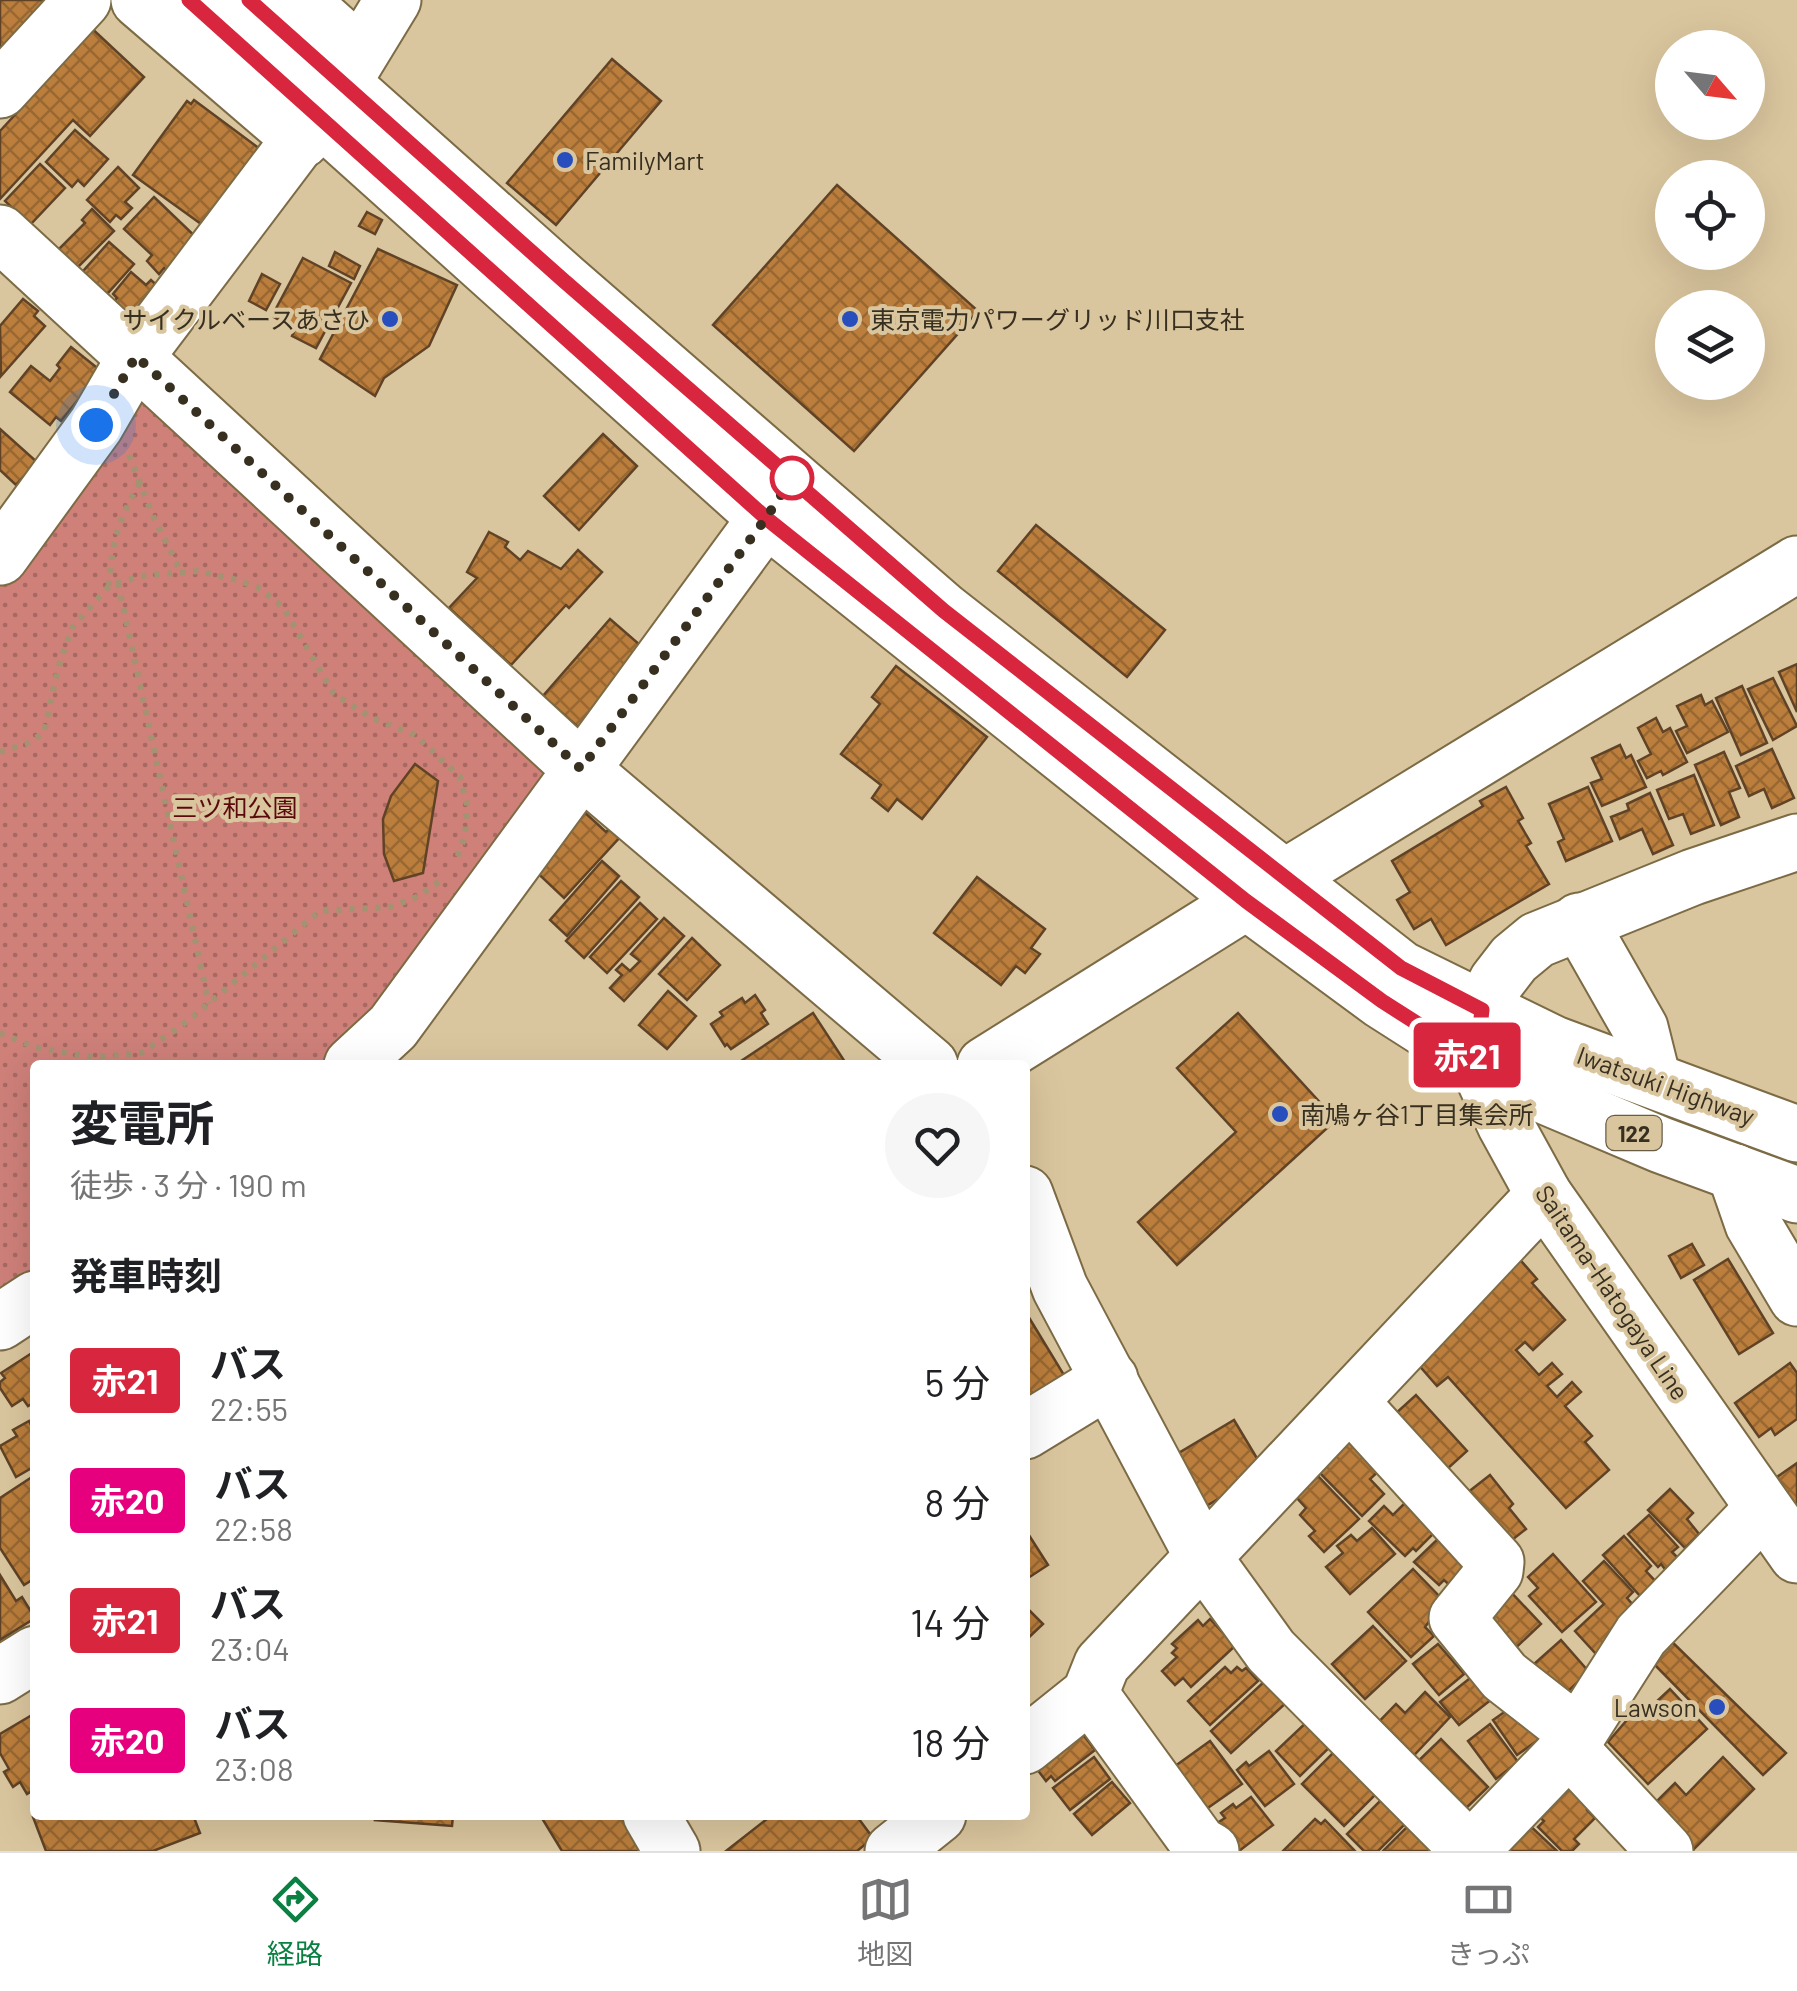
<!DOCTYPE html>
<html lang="ja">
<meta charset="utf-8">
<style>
body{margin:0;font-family:Barlow,"Noto Sans JP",sans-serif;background:#f6f6f6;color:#202124;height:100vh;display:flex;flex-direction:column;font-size:38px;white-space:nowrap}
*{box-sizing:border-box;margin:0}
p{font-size:32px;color:#757577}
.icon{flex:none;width:55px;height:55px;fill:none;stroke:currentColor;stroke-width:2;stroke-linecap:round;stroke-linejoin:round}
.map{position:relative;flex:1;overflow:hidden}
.panel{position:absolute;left:30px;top:1060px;width:1000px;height:760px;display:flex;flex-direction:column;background:#fff;border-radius:10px;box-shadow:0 10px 40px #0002}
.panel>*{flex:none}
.badge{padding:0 20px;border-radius:8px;font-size:35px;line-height:65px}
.needle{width:65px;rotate:118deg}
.fabs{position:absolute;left:1655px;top:30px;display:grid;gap:20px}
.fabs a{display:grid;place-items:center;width:110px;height:110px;border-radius:50%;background:#fff;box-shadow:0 10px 40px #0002;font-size:50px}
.you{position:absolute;width:50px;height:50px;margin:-25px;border:8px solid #fff;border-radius:50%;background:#1a73e8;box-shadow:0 0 0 15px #1a73e833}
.map>.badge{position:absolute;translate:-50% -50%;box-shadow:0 0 0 5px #fff}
h2{padding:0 40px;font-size:38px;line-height:90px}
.round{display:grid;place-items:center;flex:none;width:105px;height:105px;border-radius:52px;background:#f6f6f6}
.overview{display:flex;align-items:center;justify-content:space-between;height:170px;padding:0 40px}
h1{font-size:48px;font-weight:700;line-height:75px}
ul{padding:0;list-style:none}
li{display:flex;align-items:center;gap:30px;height:120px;padding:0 40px}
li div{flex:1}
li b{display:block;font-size:38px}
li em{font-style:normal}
li .badge{min-width:110px;font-weight:700;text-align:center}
.dock{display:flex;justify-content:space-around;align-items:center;height:140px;border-top:2px solid #e0e0e0;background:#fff;font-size:28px;color:#757577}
.dock a{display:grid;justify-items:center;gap:5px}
.dock .on{color:#0b8043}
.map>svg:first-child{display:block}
</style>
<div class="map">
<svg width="1797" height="1851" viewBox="0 0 1797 1851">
<defs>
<pattern id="park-dots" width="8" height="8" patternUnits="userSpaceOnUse" patternTransform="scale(2.5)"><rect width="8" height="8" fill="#ce8079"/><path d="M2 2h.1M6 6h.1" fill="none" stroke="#a86963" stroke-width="1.8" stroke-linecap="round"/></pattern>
<pattern id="building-cross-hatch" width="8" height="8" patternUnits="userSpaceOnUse" patternTransform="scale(2.5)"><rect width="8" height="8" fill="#bb7e3c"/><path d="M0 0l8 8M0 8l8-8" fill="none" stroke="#996832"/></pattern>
</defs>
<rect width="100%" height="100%" fill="#dac69e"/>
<path fill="url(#park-dots)" d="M138 396 551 771 381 1011 330 1065H35V1275L0 1298V580Z"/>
<g fill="url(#building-cross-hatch)" stroke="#604326" stroke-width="2.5">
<path d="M0 0H64L0 69Z"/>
<path d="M86 23 144 77 90 136 73 120 0 199V131L37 91 30 84Z"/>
<path d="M612 59 661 101 556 225 507 183Z"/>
<path d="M194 100 264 152 208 229 133 175 187 101 191 104Z"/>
<path d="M75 130 108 159 84 186 78 180 72 187 46 162Z"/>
<path d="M40 164 65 188 30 225 5 201Z"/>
<path d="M118 167 139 188 125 202 132 208 121 219 116 215 110 222 87 200Z"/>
<path d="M837 185 978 311 854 451 713 325Z"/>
<path d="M154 197 201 242 170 274 164 268 159 274 147 261 152 255 124 229Z"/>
<path d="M92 209 114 231 75 270 56 252 85 223 82 220Z"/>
<path d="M367 212 382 220 375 234 359 226Z"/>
<path d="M109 242 134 264 100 302 76 279Z"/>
<path d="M378 249 457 285 429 346 384 378 375 396 320 359Z"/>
<path d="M335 252 360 266 354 279 329 266Z"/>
<path d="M303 258 351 283 316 348 292 336 295 329 272 316Z"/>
<path d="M131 272 146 285 151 280 161 289 131 324 110 306 117 298 113 294Z"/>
<path d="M262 274 280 284 266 310 249 301Z"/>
<path d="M23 299 38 311 34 316 45 326 1 376 0 326Z"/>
<path d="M71 347 101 371 61 421 56 417 50 425 10 392 31 366 50 381 60 368 57 365Z"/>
<path d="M0 429 37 462 16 485 0 470Z"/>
<path d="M603 434 637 466 579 530 544 496Z"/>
<path d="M1036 525 1165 630 1127 677 998 571Z"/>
<path d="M489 532 508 542 505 547 520 560 528 551 561 569 578 550 602 572 569 608 566 605 511 665 449 608 477 578 467 572Z"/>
<path d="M610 619 647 651 579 728 543 696Z"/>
<path d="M1797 664V712L1779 672Z"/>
<path d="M896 666 987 737 922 819 897 799 888 811 872 798 881 785 841 754 880 704 872 697Z"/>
<path d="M1773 678 1797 726 1773 740 1748 689Z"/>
<path d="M1742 686 1767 743 1741 755 1716 698Z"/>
<path d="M1701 695 1705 705 1712 701 1728 732 1687 753 1676 731 1687 726 1677 706Z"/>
<path d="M1656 718 1663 732 1670 728 1687 762 1663 775 1661 771 1647 778 1638 761 1651 754 1638 728Z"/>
<path d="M1620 745 1626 758 1631 755 1646 787 1602 806 1591 783 1602 779 1592 758Z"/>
<path d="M1772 749 1794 798 1772 808 1764 789 1749 796 1736 766Z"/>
<path d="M1724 752 1740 788 1729 792 1739 817 1721 825 1695 765Z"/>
<path d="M415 764 438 781 423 873 394 881 384 854 383 819 391 796Z"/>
<path d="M1694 775 1714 825 1691 834 1683 814 1669 819 1657 790Z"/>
<path d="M1506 787 1523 818 1518 821 1531 843 1526 846 1549 884 1446 945 1431 919 1414 929 1397 900 1410 892 1392 861 1483 806 1480 801Z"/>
<path d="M1588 787 1612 841 1566 861 1558 842 1564 839 1549 804Z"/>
<path d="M1650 793 1673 845 1653 854 1642 829 1620 839 1611 817 1629 810 1627 804Z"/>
<path d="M581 809 606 832 611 827 621 836 564 898 529 865Z"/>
<path d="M602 861 619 876 567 936 550 920Z"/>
<path d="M977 877 1045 929 1031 948 1040 954 1025 973 1016 966 1001 985 934 933Z"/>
<path d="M621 881 639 897 584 958 566 941Z"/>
<path d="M640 903 657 919 607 973 590 957Z"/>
<path d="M664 918 684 936 624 1001 610 988 622 975 616 970 622 964 630 971 640 961 631 954Z"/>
<path d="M692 938 720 965 687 1000 659 974Z"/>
<path d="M668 991 696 1016 667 1049 639 1025Z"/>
<path d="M755 995 765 1010 761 1013 768 1024 731 1049 727 1044 725 1046 711 1024 723 1016 720 1012 742 998 745 1003Z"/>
<path d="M813 1013 847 1065H735Z"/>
<path d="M1238 1013 1336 1120 1177 1265 1138 1222 1236 1132 1177 1068Z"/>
<path d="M1692 1244 1704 1265 1681 1278 1669 1256Z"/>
<path d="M1515 1254 1537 1279 1532 1283 1565 1320 1533 1350 1525 1342 1516 1350 1539 1375 1552 1363 1562 1374 1547 1386 1557 1397 1572 1382 1581 1392 1565 1406 1592 1436 1585 1442 1609 1470 1566 1508 1448 1377 1437 1386 1410 1355Z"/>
<path d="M1728 1259 1773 1333 1739 1354 1694 1280Z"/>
<path d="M1025 1311 1067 1380 1025 1406Z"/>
<path d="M35 1351V1402L28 1406 23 1399 12 1406 0 1388V1382L5 1378 1 1373Z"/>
<path d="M1790 1363 1797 1373V1419L1775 1435 1771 1428 1759 1437 1735 1403Z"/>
<path d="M1416 1395 1467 1451 1435 1480 1384 1424Z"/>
<path d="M1234 1420 1264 1470 1223 1502 1220 1498 1203 1508 1172 1457Z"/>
<path d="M29 1421 32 1427 35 1426V1466L16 1477 0 1446 17 1436 13 1430Z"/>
<path d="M1347 1431 1382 1468 1370 1479 1384 1494 1362 1516 1312 1465Z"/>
<path d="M1797 1463V1510L1774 1479Z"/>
<path d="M35 1475V1578L24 1585 0 1548V1498Z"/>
<path d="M1490 1475 1513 1504 1509 1508 1526 1529 1498 1551 1458 1500Z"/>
<path d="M1318 1476 1359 1519 1324 1552 1309 1536 1315 1531 1300 1515 1306 1508 1296 1497Z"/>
<path d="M1670 1489 1693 1513 1687 1519 1699 1534 1685 1548 1648 1510Z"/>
<path d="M1411 1497 1436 1531 1416 1551 1413 1548 1405 1556 1369 1521 1384 1506 1393 1515Z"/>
<path d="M1649 1515 1678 1547 1672 1552 1680 1560 1667 1572 1661 1564 1658 1567 1628 1534Z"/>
<path d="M1372 1528 1395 1554 1350 1594 1326 1567 1343 1553 1337 1546 1351 1535 1357 1541Z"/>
<path d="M1025 1529 1048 1565 1025 1580Z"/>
<path d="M1444 1533 1468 1563 1453 1588 1444 1580 1439 1585 1414 1562Z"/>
<path d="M1624 1536 1651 1566 1646 1571 1657 1583 1641 1597 1603 1555Z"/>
<path d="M1553 1554 1596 1602 1562 1632 1529 1596 1538 1588 1528 1577Z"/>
<path d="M1604 1561 1633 1592 1627 1598 1634 1606 1628 1624 1596 1654 1575 1631 1604 1604 1583 1581Z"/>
<path d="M1413 1569 1444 1601 1425 1627 1434 1636 1411 1657 1368 1612Z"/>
<path d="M0 1575 16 1601 22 1597 35 1618 0 1640Z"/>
<path d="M1509 1590 1541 1624 1506 1657 1474 1623Z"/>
<path d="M1025 1606 1043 1624 1025 1641Z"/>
<path d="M1210 1619 1235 1646 1191 1687 1183 1678 1175 1685 1162 1671 1177 1657 1172 1653 1177 1648 1172 1644 1198 1620 1203 1626Z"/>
<path d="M1373 1626 1406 1661 1365 1699 1332 1664Z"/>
<path d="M1666 1636 1786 1753 1763 1775 1651 1661Z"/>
<path d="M1561 1640 1589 1672 1554 1704 1525 1672Z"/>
<path d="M1438 1644 1464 1674 1439 1695 1413 1664Z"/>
<path d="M1225 1667 1231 1673 1237 1667 1242 1671 1246 1668 1258 1681 1210 1725 1188 1701Z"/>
<path d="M1479 1671 1497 1695 1459 1725 1440 1702Z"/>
<path d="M1266 1680 1287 1702 1231 1753 1211 1731Z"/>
<path d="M1670 1689 1707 1729 1648 1784 1608 1742 1633 1713 1639 1718Z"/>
<path d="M1425 1692 1450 1717 1404 1766 1369 1732 1396 1704 1405 1713Z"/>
<path d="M1510 1708 1541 1738 1517 1755 1493 1720Z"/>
<path d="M32 1715 35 1721V1789L27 1794 20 1782 13 1787 4 1772 9 1769 0 1753V1734Z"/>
<path d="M1312 1717 1335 1742 1300 1776 1276 1751Z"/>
<path d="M1490 1724 1518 1762 1496 1779 1468 1741Z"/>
<path d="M1081 1732 1095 1750 1055 1781 1051 1776 1046 1781 1030 1760Z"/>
<path d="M1441 1739 1488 1787 1459 1815 1412 1767Z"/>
<path d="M1210 1741 1242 1784 1202 1812 1171 1769Z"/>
<path d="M1337 1749 1379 1791 1344 1826 1302 1784Z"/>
<path d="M1269 1751 1294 1784 1265 1806 1237 1770 1246 1762 1249 1766Z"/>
<path d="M1094 1757 1110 1779 1070 1810 1053 1788Z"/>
<path d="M1723 1757 1754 1789 1692 1851 1649 1809 1675 1783 1686 1795Z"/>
<path d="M1571 1780 1594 1802 1587 1810 1595 1818 1574 1839 1579 1844 1572 1851H1562L1538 1827 1544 1821 1537 1815Z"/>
<path d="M1112 1782 1130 1803 1092 1835 1074 1814Z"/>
<path d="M1387 1794 1410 1819 1378 1851H1364L1347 1834Z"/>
<path d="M1251 1797 1273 1825 1239 1851 1217 1823 1225 1818 1221 1813 1233 1804 1236 1808Z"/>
<path d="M38 1815H193L200 1833 153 1851H46L33 1817Z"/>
<path d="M376 1815H453L452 1826 375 1820Z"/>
<path d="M540 1815H621L643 1851H562Z"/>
<path d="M772 1815H856L873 1838 857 1851H726Z"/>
<path d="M1416 1818 1438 1851H1383Z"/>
<path d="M1315 1819 1321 1824 1325 1820 1355 1851H1283Z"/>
<path d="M1526 1822 1557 1851H1512L1505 1844Z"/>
</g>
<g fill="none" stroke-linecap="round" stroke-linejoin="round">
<defs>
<g id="minor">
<path d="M139 0 302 140"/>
<path d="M300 0 359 53"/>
<path d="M0 90 83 0"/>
<path d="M0 233 581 769 930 1065"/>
<path d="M0 557 96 425 136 356 343 82 393 0"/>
<path d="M1284 878 1797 564"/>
<path d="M1482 1010 1497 981 1514 959 1537 940 1693 877 1797 842"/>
<path d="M352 1065 393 1027 766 518"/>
<path d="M1735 1172 1753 1224 1797 1298"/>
<path d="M1025 1194 1060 1288 1203 1557 1271 1651 1470 1851"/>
<path d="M0 1322 35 1299"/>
<path d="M1351 1403 1496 1562 1495 1571 1457 1618 1504 1676 1577 1733"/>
<path d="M1025 1431 1110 1379"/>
<path d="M1090 1694 1199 1844 1211 1851"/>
<path d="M1025 1746 1090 1694 1102 1664 1544 1195"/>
<path d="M1569 1748 1665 1851"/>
<path d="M651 1815 672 1851"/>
<path d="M893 1851 938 1815"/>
<path d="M1470 1851 1569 1748 1641 1635 1763 1509"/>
</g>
<g id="major">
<path d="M1479 1033 1476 1061 1505 1124 1544 1195 1797 1555"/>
<path d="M985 1065 1284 878"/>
<path d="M0 1676 35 1654"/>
</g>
<g id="highway">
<path d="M189 0 766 518 1246 901 1382 1001 1476 1061 1531 1090 1661 1145 1797 1195"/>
<path d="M249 0 563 280 944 611 1401 969 1554 1044 1797 1134"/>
<path d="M1579 921 1640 1028 1653 1080"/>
</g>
</defs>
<use href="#minor" stroke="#7c6b45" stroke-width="59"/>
<use href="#major" stroke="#7c6b45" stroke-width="59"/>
<use href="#highway" stroke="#7c6b45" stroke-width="59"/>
<g stroke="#a39373" stroke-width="6" stroke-dasharray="5 8" stroke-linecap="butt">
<path d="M129 455 153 516 181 572"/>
<path d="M118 583 209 1004"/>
<path d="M109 586C112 540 118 522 140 482"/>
<path d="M0 752 26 744 44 733 58 668 72 628 109 586 141 576 198 571 237 580 259 588 283 607 334 694 372 718 415 735 460 777 467 805 465 836 456 861"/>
<path d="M0 1033 34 1047 93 1057 141 1053 180 1027 320 911 391 907 419 896 443 879"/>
</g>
<use href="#minor" stroke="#fff" stroke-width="55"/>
<use href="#major" stroke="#fff" stroke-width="55"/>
<use href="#highway" stroke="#fff" stroke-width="55"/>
</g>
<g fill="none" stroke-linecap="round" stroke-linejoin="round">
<defs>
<path id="line" d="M189 0 766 518 1246 901 1382 1001 1476 1061 1482 1010 1401 968 944 611 563 280 249 0"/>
</defs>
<use href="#line" stroke="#fff" stroke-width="22"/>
<use href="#line" stroke="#d7263d" stroke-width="15"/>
<path stroke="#372f1f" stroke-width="10" stroke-dasharray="0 18" d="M96 425 136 356 581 769 766 518 792 478"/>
</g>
<g fill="#284dbc" stroke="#dac69e" stroke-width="4">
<circle cx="565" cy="160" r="10"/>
<circle cx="390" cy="319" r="10"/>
<circle cx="850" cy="319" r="10"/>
<circle cx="1280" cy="1114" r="10"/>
<circle cx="1717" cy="1707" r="10"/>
</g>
<circle fill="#fff" stroke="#d7263d" stroke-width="5" cx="792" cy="478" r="20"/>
<g text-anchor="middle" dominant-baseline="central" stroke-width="8" stroke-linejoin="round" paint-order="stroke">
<rect fill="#dac69e" stroke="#685c45" stroke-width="2.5" x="1606.5" y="1116" width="55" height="34" rx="8"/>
<g font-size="22" font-weight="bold" fill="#372f1f">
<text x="1634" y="1133">122</text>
</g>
<g font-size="25" fill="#372f1f" stroke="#dac69e" text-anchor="start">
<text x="585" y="160">FamilyMart</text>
<text x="370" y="319" text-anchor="end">サイクルベースあさひ</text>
<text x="870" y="319">東京電力パワーグリッド川口支社</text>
<text x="1300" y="1114">南鳩ヶ谷1丁目集会所</text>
<text x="1697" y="1707" text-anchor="end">Lawson</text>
</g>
<g font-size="25" fill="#5c090d" stroke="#dac69e">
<text x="235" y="807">三ツ和公園</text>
</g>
<g font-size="25" fill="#372f1f" stroke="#dac69e">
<text transform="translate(1666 1085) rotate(20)">Iwatsuki Highway</text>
<text transform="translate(1613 1292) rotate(56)">Saitama-Hatogaya Line</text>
</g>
</g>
</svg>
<div class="fabs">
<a><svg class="needle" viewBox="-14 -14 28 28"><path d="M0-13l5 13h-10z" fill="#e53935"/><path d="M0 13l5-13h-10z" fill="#757577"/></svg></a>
<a><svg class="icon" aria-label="locate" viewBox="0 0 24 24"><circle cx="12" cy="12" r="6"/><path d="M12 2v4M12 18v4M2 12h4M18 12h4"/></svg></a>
<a><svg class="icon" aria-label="layers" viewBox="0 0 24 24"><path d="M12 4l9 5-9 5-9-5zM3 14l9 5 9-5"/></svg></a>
</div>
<div class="you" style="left:96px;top:425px"></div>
<b class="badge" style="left:1467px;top:1055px;background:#d7263d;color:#fff">赤21</b>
<section class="panel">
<div class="overview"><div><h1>変電所</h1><p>徒歩 · 3 分 · 190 m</p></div><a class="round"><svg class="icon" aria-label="heart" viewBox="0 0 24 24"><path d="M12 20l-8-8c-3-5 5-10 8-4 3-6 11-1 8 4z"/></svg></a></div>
<h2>発車時刻</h2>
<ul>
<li><span class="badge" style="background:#d7263d;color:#fff">赤21</span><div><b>バス</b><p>22:55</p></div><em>5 分</em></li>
<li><span class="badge" style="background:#e6007e;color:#fff">赤20</span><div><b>バス</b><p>22:58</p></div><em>8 分</em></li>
<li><span class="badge" style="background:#d7263d;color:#fff">赤21</span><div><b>バス</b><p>23:04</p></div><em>14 分</em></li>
<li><span class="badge" style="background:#e6007e;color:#fff">赤20</span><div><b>バス</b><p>23:08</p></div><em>18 分</em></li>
</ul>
</section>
</div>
<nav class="dock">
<a class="on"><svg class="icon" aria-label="directions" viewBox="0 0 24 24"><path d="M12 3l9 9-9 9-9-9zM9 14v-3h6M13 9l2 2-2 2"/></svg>経路</a>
<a><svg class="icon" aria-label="map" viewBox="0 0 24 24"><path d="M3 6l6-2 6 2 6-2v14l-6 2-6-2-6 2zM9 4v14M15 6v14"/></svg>地図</a>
<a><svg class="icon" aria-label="tickets" viewBox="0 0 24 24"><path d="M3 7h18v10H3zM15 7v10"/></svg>きっぷ</a>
</nav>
